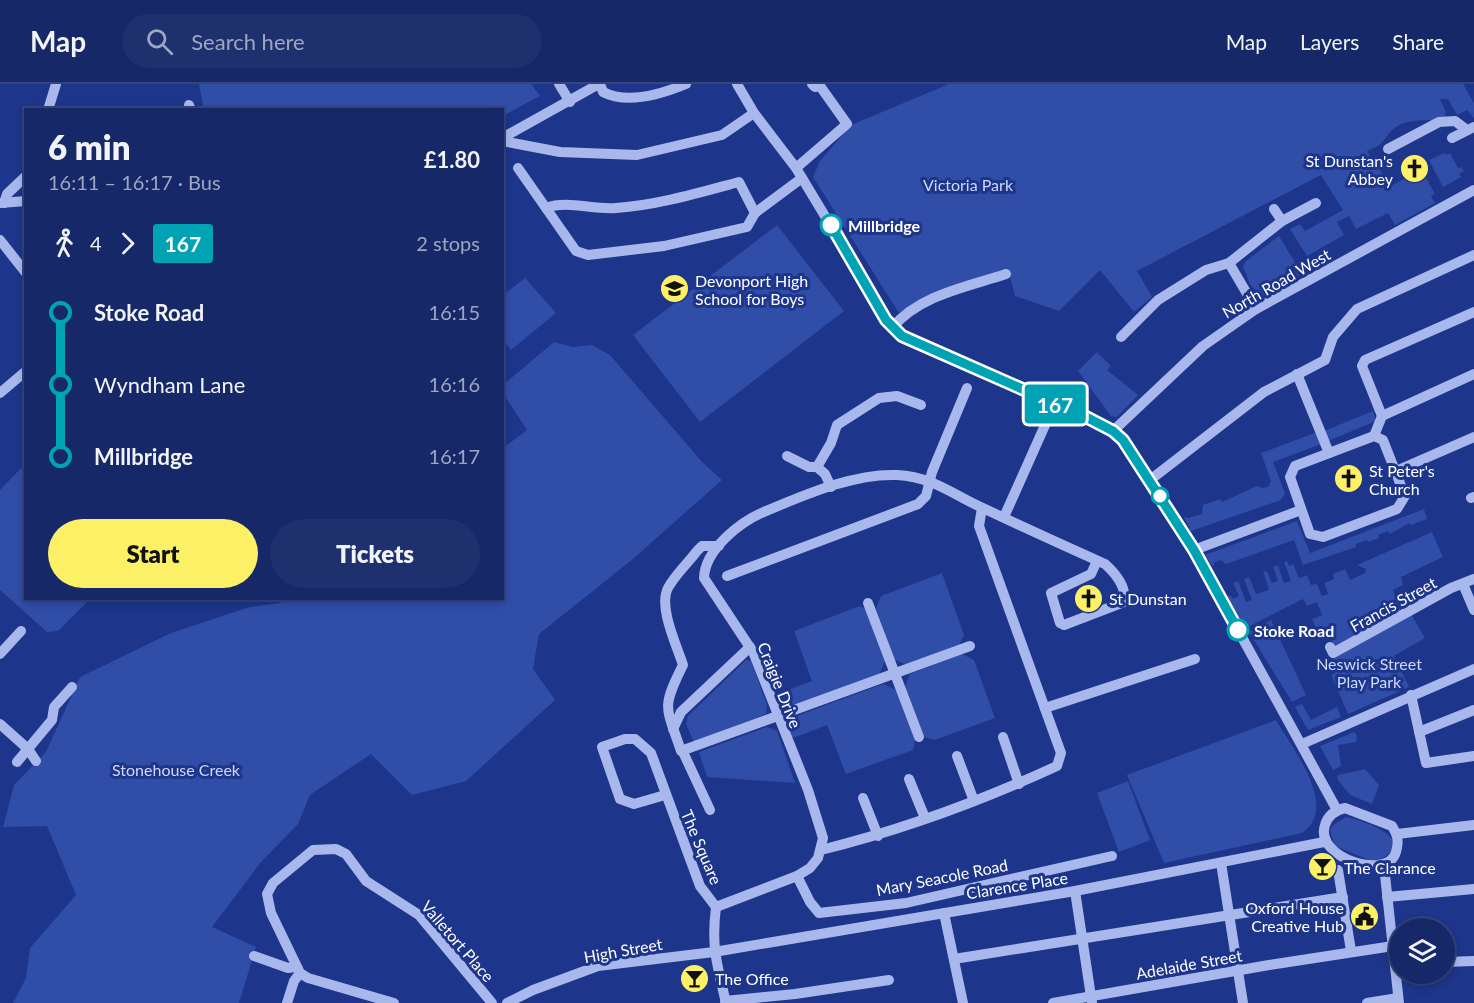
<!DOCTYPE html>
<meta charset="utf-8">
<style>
body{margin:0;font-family:Lato,sans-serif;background:#1f306e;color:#f1f3f6;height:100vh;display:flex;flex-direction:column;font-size:22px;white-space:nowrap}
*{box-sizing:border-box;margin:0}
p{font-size:20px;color:#9ea6c0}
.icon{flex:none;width:33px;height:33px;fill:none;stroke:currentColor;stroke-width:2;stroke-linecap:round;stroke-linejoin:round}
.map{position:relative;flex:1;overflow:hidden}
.panel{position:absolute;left:24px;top:24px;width:480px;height:492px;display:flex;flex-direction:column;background:#162868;border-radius:0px;box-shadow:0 3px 9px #0003,0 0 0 2px #35447c}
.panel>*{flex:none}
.badge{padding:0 12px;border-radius:4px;font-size:21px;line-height:39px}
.tools{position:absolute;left:1389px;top:834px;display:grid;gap:12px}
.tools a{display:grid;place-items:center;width:66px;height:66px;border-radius:50%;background:#162868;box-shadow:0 3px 9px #0003,0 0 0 2px #35447c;font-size:30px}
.map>.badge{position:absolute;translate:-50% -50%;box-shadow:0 0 0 3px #fff}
.legs{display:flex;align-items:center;gap:9px;height:66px;padding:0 24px;font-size:20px}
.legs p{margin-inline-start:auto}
.head{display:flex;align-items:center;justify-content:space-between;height:102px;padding:0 24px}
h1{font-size:33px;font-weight:800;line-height:45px}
.button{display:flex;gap:12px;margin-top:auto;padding:12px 24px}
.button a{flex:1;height:69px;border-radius:36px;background:#fcf067;color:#111;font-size:24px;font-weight:800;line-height:69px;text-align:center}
.button a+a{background:#1f306e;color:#f1f3f6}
ul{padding:0 24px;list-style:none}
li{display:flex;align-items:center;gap:21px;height:72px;font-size:22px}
li i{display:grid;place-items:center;width:9px;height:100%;margin:0 8px;background:currentColor}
li i::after{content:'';width:15px;height:15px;margin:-8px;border:4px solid;border-radius:50%;background:#162868}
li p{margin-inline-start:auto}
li:first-child i{background:linear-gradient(#0000 50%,currentColor 0)}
li:last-child i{background:linear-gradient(currentColor 50%,#0000 0)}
header{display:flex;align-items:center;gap:36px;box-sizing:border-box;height:84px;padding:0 30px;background:#162868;border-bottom:2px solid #35447c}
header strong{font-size:28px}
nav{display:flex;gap:33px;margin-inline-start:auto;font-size:21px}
.search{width:420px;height:54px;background:#1f306e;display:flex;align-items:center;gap:15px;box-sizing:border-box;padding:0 21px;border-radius:33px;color:#9ea6c0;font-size:22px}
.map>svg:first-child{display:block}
</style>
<header>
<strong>Map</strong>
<div class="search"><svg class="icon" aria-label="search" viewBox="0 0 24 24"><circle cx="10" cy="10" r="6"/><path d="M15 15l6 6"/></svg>Search here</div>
<nav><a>Map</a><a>Layers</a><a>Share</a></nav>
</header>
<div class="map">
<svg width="1474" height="919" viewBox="0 0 1474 919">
<rect width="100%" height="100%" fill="#1d358a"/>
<g fill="#304da8">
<path d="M199 0H531L540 12 503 32 502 26H204Z"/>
<path d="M949 0H1463L1474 19V34L1467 26 1457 31 1448 15H1440L1446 28 1444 36C1429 37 1409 34 1396 43 1382 53 1389 59 1367 67L1391 102 1421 85 1435 110 1431 112 1435 119 1395 141 1388 129 1356 145 1349 132 1337 138 1344 151 1307 172 1290 145 1300 140 1305 147 1343 126 1321 91 1137 187 1152 213 1134 228 1100 186 1059 227 1015 212 1010 193 919 216 899 229 813 93 820 77 851 41Z"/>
<path d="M1444 69 1446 71 1450 69 1458 84 1461 83 1464 87 1459 90 1461 93 1443 103 1429 76Z"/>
<path d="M777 141 844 227 700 338 633 251Z"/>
<path d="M1279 152 1302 190 1261 213 1250 200 1243 182 1246 177Z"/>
<path d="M525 194 556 229 511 266 503 256V211Z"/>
<path d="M554 258 573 263 592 261 610 271 703 379 722 396 633 475 539 550 533 585 555 616 466 697 412 711 371 670 310 711 298 740 261 778 212 843 256 863 239 919H13L26 894 30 864 76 811 47 742 3 743 14 701 46 668 80 593 171 549 250 523 280 519 285 515 502 514 503 364 527 346 503 309V301Z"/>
<path d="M1097 268 1111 282 1107 286 1138 311 1117 333 1111 332 1078 287Z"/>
<path d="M1373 327 1376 337 1328 357 1324 347Z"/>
<path d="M1317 348 1321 360 1273 378 1285 409 1281 416 1191 447 1184 433 1188 434 1202 430 1203 421 1220 415 1222 418 1257 402 1262 404 1268 403 1271 397 1261 369Z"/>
<path d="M25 380 26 514 90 515 58 547 47 548 0 506V406Z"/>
<path d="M1424 425 1427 435 1411 441 1409 439 1390 450 1388 447 1378 451 1379 454 1368 458 1367 456 1356 460V463L1303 481 1294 456 1226 480 1221 476 1215 478 1213 483 1205 471 1297 437 1310 469Z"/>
<path d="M1432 448 1443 473 1401 493 1403 501 1393 506 1401 528 1335 564 1330 552 1321 556 1312 535 1322 531 1317 518 1307 522 1303 515 1246 544 1227 513 1230 511 1233 515 1239 512 1233 499 1238 497 1246 518 1252 516 1244 495 1249 493 1256 510 1269 506 1263 488 1267 487 1272 499 1278 497 1273 483 1278 481 1284 499 1291 497 1284 478 1287 477 1289 482 1293 480 1299 494 1307 491 1311 501 1317 500 1322 512 1328 510 1324 499 1334 495 1333 490 1345 485 1350 496 1365 489 1366 485 1357 481Z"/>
<path d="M942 489 964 551 959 561 906 581 894 575 876 524 881 512Z"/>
<path d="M860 522 866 525 885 577 879 591 782 626 777 610 812 597 794 547Z"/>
<path d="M1411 530 1425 554 1394 572 1409 603 1348 630 1331 591 1334 590 1330 576Z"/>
<path d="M1271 536 1306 611 1292 618 1249 548Z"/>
<path d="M962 570 974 576 995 634 935 656 924 653 905 603 910 590Z"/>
<path d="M746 576 751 577 767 621 766 630 694 658 686 640 688 632Z"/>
<path d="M883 600 897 606 915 656 913 666 846 690 827 641 793 654 786 636Z"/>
<path d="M1302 620 1311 636 1337 623 1341 633 1308 646 1295 623Z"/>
<path d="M1276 636C1292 664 1340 723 1302 749L1164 779 1127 691Z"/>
<path d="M767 643 777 647 795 699 707 693 699 668Z"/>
<path d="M1354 648 1357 652 1356 658 1338 661 1341 682 1333 686 1320 662Z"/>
<path d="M1365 685 1379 701 1372 720 1350 711 1337 695 1338 691Z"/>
<path d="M1128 697 1150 756 1119 768 1097 709Z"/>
<path d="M1346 733C1370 738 1423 759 1374 778L1335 762 1330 747 1333 741Z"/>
</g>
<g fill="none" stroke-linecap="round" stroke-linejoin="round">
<g stroke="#a8b8ec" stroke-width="10">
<path d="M559 0 570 18"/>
<path d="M600 0 603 8C628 21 662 10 686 0"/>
<path d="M737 0 754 29 796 84 893 245 913 258 1113 347 1123 356 1194 466 1337 726"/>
<path d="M189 21 191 26"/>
<path d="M48 26 56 0"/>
<path d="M502 54 599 0"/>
<path d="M1452 54 1474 43"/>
<path d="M502 57 560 68 637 71 722 51 754 29"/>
<path d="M1388 65 1439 38 1455 37 1467 46"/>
<path d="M518 84 576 167 588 171 664 162 747 143 755 129 802 94"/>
<path d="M796 84 847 40 820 2 815 3 812 0"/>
<path d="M0 119 26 117"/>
<path d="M4 119 7 110 26 92"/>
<path d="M546 124C567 116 593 126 616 124 658 121 698 109 739 98L755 129"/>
<path d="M1274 125 1282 137"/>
<path d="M0 156 26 189"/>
<path d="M1229 179 1256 225"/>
<path d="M892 244C919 211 967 203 1006 190"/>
<path d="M1121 253 1158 216 1206 186 1229 179 1282 137 1316 119"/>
<path d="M1297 290 1329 369"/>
<path d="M0 309 26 287"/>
<path d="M1382 332 1362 282 1365 276 1474 228"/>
<path d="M1382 332 1474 290"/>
<path d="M1113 347 1203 262 1256 225 1474 106"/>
<path d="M1374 352 1383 356 1405 412 1397 425 1323 453 1310 450 1290 393 1295 382 1374 352 1382 332"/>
<path d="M787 372 809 383H817"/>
<path d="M1396 387 1474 353"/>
<path d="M1150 396 1264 308 1325 276 1333 253 1357 225 1474 171"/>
<path d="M831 403 825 390 817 383 831 359 837 341 879 314 897 312 921 321"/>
<path d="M1471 414 1474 413"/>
<path d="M1004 433 1046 339"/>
<path d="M719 462H702L697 467C688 479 675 491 668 504 658 523 677 562 683 581 661 625 666 622 681 667L970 562"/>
<path d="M1194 466 1301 426"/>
<path d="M727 492 918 420 926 412 932 388 967 304"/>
<path d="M1463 500 1474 526"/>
<path d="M868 519 919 653"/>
<path d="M1330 563 1333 569 1451 504 1474 495"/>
<path d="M0 570 21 547"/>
<path d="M1411 611 1426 679 1474 672"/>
<path d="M1045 624 1195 575"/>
<path d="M0 640 28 665 36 677"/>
<path d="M673 645 681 628 750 563"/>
<path d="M1419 648 1474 626"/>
<path d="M1003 653 1019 700"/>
<path d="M1302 660 1474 585"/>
<path d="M683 668 710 726"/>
<path d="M957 672 974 717"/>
<path d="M17 678 52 636 54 623 72 603"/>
<path d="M909 695 925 734"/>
<path d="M665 711 634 720 620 715 602 663 625 655H635L651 669 700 802 716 823"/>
<path d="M863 714 878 752"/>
<path d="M1345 724 1392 742C1398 752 1399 757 1396 768 1388 797 1314 774 1325 741 1328 731 1336 726 1345 724Z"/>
<path d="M1397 750 1474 741"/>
<path d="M821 766C902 746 981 717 1057 682L1061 669 979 442 982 424"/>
<path d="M1221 779 1243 919"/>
<path d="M1384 782 1399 919"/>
<path d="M1338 786 1351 867"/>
<path d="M797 792 810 818 819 829 906 819 1112 772"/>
<path d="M1075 807 1092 919"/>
<path d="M1387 813 1474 805"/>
<path d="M944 829 963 919"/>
<path d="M254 872 288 884 295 883"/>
<path d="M954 875 1343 813"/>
<path d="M1444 878 1474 877"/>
<path d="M725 917 795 910 889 896"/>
<path d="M287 919 294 897 300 889"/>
<path d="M394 919 308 894 300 889 271 829 267 810 273 799 313 766 336 765 346 770 366 797 419 831 492 919"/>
<path d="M507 919 533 906 598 882 714 868 1075 807 1324 758"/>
<path d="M726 919C717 880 711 863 716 823L797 792 810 784 818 774 823 754 808 706 753 568 704 494C705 465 741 437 766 427 805 411 854 389 897 391 934 393 953 411 985 425 1025 444 1065 462 1105 480 1115 489 1127 503 1124 518L1064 541 1060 539 1051 509 1091 490 1097 477"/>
<path d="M1053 919 1269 881 1393 862"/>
<path d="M1367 919 1398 914"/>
</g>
</g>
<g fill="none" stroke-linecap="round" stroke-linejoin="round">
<defs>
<path id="line-1" d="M831 141 886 236 902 252 1088 334 1113 347 1123 356 1194 466 1238 546"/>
</defs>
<use href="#line-1" stroke="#fff" stroke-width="14"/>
<use href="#line-1" stroke="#00a3b4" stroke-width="9"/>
</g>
<defs>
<symbol id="church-disc" viewBox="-11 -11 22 22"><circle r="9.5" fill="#fcf067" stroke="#1d358a"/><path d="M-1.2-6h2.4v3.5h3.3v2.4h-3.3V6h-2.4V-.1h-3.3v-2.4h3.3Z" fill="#111"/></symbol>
<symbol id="school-disc" viewBox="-11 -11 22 22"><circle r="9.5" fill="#fcf067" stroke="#1d358a"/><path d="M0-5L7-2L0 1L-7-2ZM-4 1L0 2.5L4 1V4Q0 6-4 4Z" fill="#111"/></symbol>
<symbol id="bar-disc" viewBox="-11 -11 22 22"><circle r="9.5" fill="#fcf067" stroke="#1d358a"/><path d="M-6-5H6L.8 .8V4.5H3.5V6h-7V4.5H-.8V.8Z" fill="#111"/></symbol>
<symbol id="civic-disc" viewBox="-11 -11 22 22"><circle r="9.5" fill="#fcf067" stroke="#1d358a"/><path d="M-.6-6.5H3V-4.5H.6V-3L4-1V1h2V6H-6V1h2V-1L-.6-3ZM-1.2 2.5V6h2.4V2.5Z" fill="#111"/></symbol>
</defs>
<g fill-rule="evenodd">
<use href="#church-disc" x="1398" y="68" width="33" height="33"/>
<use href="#school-disc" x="658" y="188" width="33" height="33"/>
<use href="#church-disc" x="1332" y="378" width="33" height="33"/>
<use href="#church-disc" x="1072" y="498" width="33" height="33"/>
<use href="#bar-disc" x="1306" y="766" width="33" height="33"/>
<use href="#civic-disc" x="1348" y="816" width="33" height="33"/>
<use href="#bar-disc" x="678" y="878" width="33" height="33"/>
</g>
<g fill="#fff" stroke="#00a3b4" stroke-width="3">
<circle cx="831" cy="141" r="10"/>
<circle cx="1160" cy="412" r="8"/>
<circle cx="1238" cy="546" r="10"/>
</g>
<g text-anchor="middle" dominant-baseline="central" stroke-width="6" stroke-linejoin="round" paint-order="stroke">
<g font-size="16" fill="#fff" stroke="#1d358a" text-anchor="start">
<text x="1393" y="76" text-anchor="end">St Dunstan's<tspan x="1393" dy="18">Abbey</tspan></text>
<text x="695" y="196">Devonport High<tspan x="695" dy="18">School for Boys</tspan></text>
<text x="1369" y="386">St Peter's<tspan x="1369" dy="18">Church</tspan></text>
<text x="1109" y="514">St Dunstan</text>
<text x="1344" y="783">The Clarance</text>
<text x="1344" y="823" text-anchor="end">Oxford House<tspan x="1344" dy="18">Creative Hub</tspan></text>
<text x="715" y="894">The Office</text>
</g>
<g font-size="16" fill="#ced8f9" stroke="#1d358a">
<text x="968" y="100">Victoria Park</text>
<text x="1369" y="579">Neswick Street<tspan x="1369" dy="18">Play Park</tspan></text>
<text x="176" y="685">Stonehouse Creek</text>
</g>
<g font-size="16" font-weight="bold" fill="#fff" stroke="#1d358a" text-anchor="start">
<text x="848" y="141">Millbridge</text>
<text x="1254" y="546">Stoke Road</text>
</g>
<g font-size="16" fill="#fff" stroke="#1d358a">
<text transform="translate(1276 199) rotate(-30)">North Road West</text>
<text transform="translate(1393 520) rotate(-29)">Francis Street</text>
<text transform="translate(780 601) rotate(68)">Craigie Drive</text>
<text transform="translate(702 763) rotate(67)">The Square</text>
<text transform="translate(942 793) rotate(-11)">Mary Seacole Road</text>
<text transform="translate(1017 801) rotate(-9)">Clarence Place</text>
<text transform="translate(458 857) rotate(49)">Valletort Place</text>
<text transform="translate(623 866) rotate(-10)">High Street</text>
<text transform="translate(1189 880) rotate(-10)">Adelaide Street</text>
</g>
</g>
</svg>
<div class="tools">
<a><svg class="icon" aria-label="layers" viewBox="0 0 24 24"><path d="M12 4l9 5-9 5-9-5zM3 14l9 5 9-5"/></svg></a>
</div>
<b class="badge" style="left:1055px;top:320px;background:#00a3b4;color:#fff">167</b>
<section class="panel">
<div class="head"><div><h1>6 min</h1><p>16:11 – 16:17 · Bus</p></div><b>£1.80</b></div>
<div class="legs"><svg class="icon" aria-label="walk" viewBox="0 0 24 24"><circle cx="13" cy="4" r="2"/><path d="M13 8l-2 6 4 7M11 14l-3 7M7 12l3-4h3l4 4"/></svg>4<svg class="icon" aria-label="forward" viewBox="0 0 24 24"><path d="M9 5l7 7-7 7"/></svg><b class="badge" style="background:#00a3b4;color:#fff">167</b><p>2 stops</p></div>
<ul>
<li><i style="color:#00a3b4"></i><b>Stoke Road</b><p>16:15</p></li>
<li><i style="color:#00a3b4"></i><span>Wyndham Lane</span><p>16:16</p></li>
<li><i style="color:#00a3b4"></i><b>Millbridge</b><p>16:17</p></li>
</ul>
<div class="button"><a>Start</a><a>Tickets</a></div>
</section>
</div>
